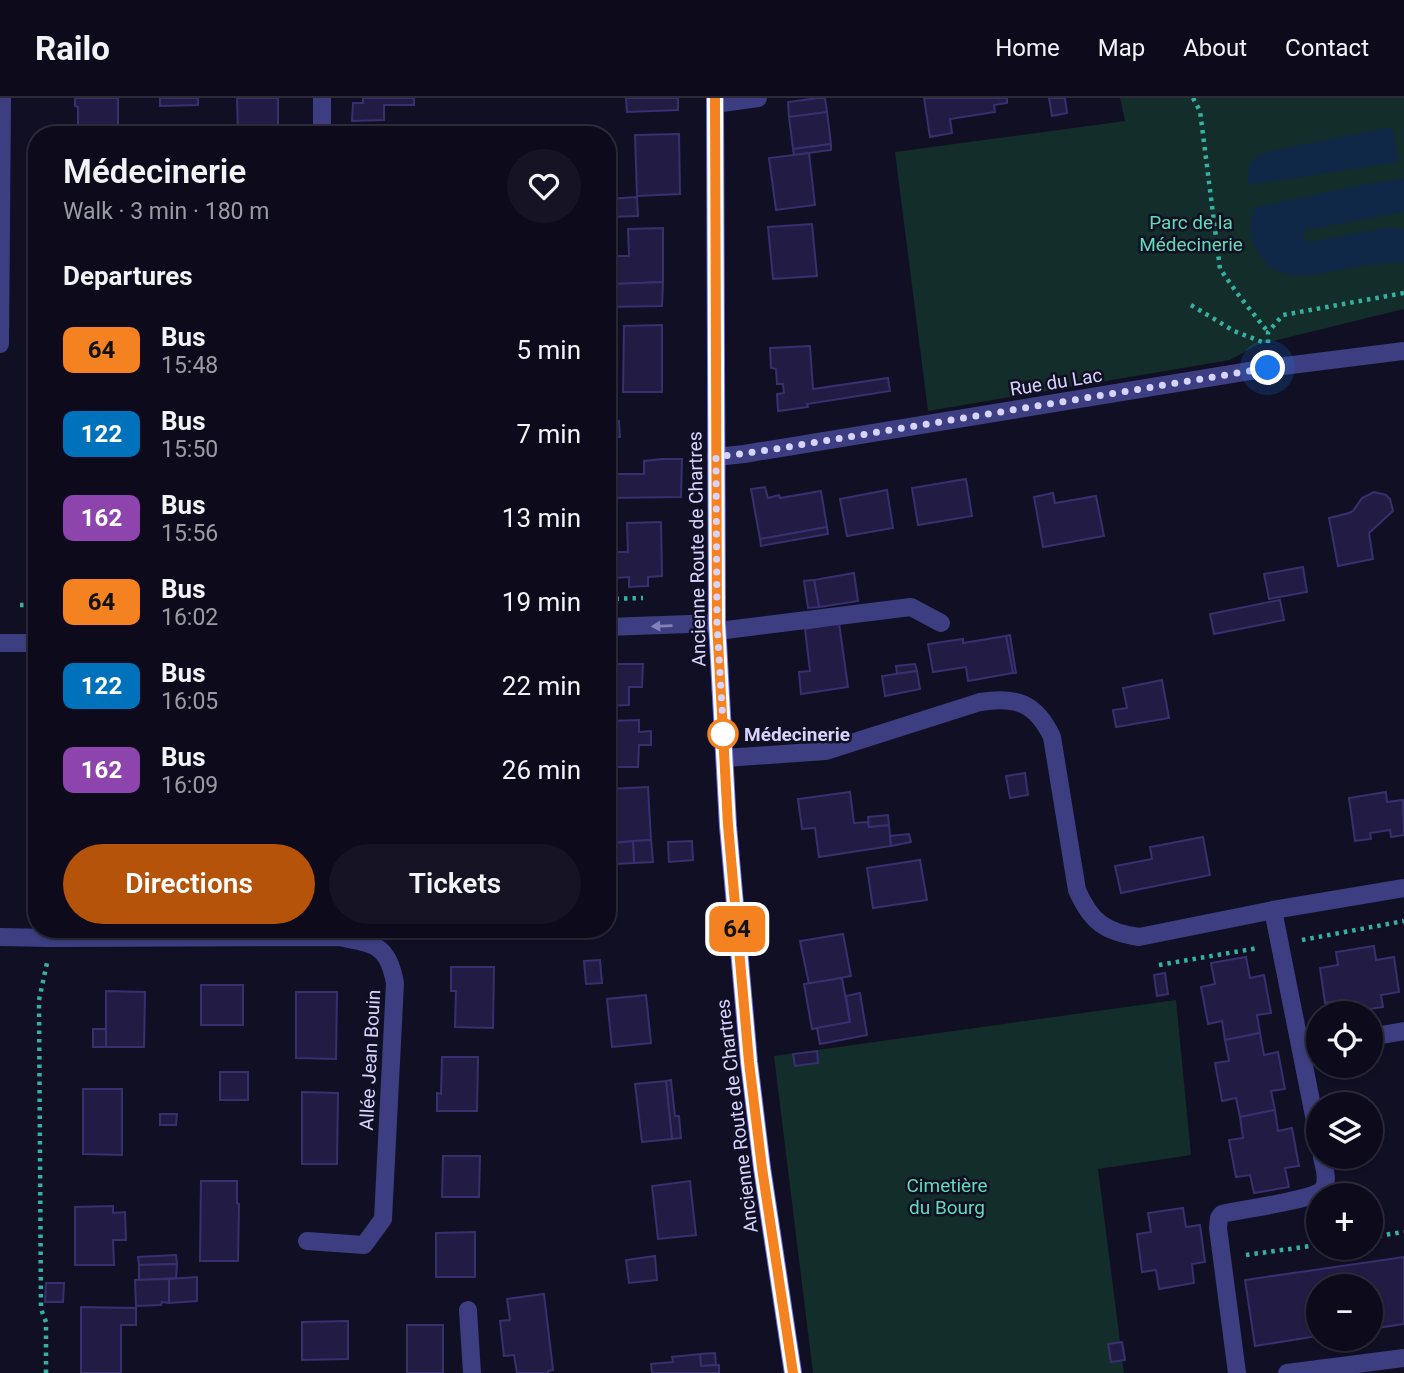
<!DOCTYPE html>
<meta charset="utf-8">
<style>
body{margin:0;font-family:Roboto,sans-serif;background:#161424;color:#f1f3f6;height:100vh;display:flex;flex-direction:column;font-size:26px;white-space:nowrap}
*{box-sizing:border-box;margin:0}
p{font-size:23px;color:#9a9ba3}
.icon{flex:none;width:38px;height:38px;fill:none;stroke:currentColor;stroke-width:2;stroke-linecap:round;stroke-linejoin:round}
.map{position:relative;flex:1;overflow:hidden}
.side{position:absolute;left:28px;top:28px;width:588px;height:812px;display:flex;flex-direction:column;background:#0d0b1b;border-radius:28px;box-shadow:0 2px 5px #0004,0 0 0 2px #2d2b3a}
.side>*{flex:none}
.badge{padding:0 14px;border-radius:10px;font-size:24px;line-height:46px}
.fabs{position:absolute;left:1306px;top:903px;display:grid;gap:14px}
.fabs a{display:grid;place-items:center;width:77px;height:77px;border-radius:50%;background:#0d0b1b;box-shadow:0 2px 5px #0004,0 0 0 2px #2d2b3a;font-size:35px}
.you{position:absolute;width:35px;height:35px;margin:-18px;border:5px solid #fff;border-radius:50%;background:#1a73e8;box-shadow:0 0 0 10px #1a73e833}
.map>.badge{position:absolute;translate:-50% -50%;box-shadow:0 0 0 4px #fff}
h2{padding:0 35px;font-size:26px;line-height:63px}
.round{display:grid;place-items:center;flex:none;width:74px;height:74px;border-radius:37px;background:#161424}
.head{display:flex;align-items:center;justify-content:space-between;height:119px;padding:0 35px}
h1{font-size:33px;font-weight:600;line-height:52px}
.cta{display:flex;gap:14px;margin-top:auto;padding:14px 35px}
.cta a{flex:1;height:80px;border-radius:42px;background:#b45309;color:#fff;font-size:28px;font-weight:600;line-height:80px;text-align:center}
.cta a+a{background:#161424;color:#f1f3f6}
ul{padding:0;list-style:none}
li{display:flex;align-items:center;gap:21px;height:84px;padding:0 35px}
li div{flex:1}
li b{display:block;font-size:26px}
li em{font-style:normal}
li .badge{min-width:77px;font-weight:700;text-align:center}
header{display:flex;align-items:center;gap:42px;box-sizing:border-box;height:98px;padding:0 35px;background:#0d0b1b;border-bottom:2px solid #2d2b3a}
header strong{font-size:33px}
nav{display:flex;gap:38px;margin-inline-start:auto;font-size:24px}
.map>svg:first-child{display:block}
</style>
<header>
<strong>Railo</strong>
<nav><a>Home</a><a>Map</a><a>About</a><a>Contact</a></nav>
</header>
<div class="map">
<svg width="1404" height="1275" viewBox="0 0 1404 1275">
<rect width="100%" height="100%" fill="#110f24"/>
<g fill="#132d2b">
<path d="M1120 0H1404V211L1257 247 1230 262 928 313 895 54 1125 23Z"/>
<path d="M1176 902 1191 1057 1098 1071 1124 1275H813L774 958Z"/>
</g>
<g fill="#102847">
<path d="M1392 29 1399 64 1248 87C1247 66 1250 61 1270 53Z"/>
<path d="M1404 80V111L1403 114 1311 131 1305 133 1302 137 1305 142 1310 144 1384 130H1401L1404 132V164C1390 165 1375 166 1360 168 1323 174 1273 194 1254 146 1249 133 1249 121 1256 109L1367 86Z"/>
</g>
<g fill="#221c44" stroke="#382f6f" stroke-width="2">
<path d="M75 0H118V37H78V9L75 8Z"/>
<path d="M160 0H198V7L160 8Z"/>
<path d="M237 0H278V35H238Z"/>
<path d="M363 0H414V7H384V22L352 23 353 5H363Z"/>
<path d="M626 0H678V12L627 14Z"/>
<path d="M818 0H825L827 14 789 19 788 4Z"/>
<path d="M924 0H1007V5L994 7 995 14 950 21 952 35 930 39Z"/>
<path d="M1049 0H1065L1067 15 1052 18Z"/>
<path d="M827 14 831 46 793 51 789 19Z"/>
<path d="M679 36 680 96 637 98 635 37Z"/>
<path d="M831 46V52L794 57 793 51Z"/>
<path d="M809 55 815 107 776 112 769 60Z"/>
<path d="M637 99 638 118 607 119V101Z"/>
<path d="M812 126 817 178 773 181 768 129Z"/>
<path d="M663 130V184L613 186V158H629L628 131Z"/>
<path d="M663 184 662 208 607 209V191H613V186Z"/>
<path d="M662 227V294H623L624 228Z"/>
<path d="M810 248 813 291 888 280 890 293 807 306 808 309 778 313 777 296 784 295 783 286H777L776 271 771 270 770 250Z"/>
<path d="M607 323H619L620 339H607Z"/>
<path d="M662 361H682L681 399 607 400V376H644V363Z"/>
<path d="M966 381 972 418 918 427 912 390Z"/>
<path d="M765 389 768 400 779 397 780 400 821 393 827 429 760 441 751 391Z"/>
<path d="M887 392 893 430 847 438 840 401Z"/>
<path d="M1374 394 1386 397 1390 401 1393 413 1369 435 1373 461 1338 468 1329 420 1349 415 1353 413 1362 400Z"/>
<path d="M1053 395 1055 405 1096 398 1104 438 1043 449 1034 399Z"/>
<path d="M661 424 662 478 648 479V488L629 489V479L615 480 614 454H628L627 425Z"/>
<path d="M827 429 828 436 761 448 760 441Z"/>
<path d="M1303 469 1307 494 1269 501 1264 476Z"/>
<path d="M854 475 858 503 819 509 814 482Z"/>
<path d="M814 482 819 509 808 510 804 483Z"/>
<path d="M1280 502 1284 522 1214 536 1210 516Z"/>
<path d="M839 525 848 589 801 596 799 574 810 573 805 531Z"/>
<path d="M1010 537 1016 575H1013L1006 538Z"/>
<path d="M1006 538 1013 575 968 583 966 569 933 574 928 546 963 541V545Z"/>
<path d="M607 566H643L642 589H629V607L607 608Z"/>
<path d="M915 566 917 573 897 576 896 568Z"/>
<path d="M917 573 920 591 885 598 882 578Z"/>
<path d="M1162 582 1169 620 1116 629 1113 612 1127 610 1123 590Z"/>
<path d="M639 622V634L651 633V647H639L638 669H607V623Z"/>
<path d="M1025 675 1028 697 1010 700 1006 678Z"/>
<path d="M648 689 651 742 610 745 607 691Z"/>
<path d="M850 694 854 725 868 724 869 729 889 727 891 748 819 759 815 730 802 731 798 701Z"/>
<path d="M1386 694 1387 704 1403 702 1404 737 1391 739 1390 732 1370 735 1371 741 1355 743 1349 700Z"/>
<path d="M888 717 889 727 869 729 868 719Z"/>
<path d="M909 736 911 744 891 748 890 738Z"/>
<path d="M1203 739 1210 777 1121 795 1115 768 1152 761 1150 749Z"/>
<path d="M651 742 653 764 634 765 633 743Z"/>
<path d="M633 743 634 765 615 766 614 745Z"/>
<path d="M692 743 693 762 669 764 668 744Z"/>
<path d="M607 745H614L615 766H607Z"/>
<path d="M920 762 927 802 873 810 867 770Z"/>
<path d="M843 836 851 878 809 886 800 843Z"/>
<path d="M1374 848 1376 862 1394 859 1399 894 1381 897 1383 909 1345 915 1343 902 1325 905 1320 870 1338 867 1336 854Z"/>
<path d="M1246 859 1250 880 1264 877 1271 915 1257 917 1260 935 1225 942 1222 923 1208 926 1201 889 1215 886 1211 865Z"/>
<path d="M600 862 602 885 586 886 584 863Z"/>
<path d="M451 869H494L493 930 455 929 456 893H451Z"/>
<path d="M1165 875 1168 896 1157 898 1154 877Z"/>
<path d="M842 880 850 924 812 931 804 886Z"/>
<rect x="201" y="887" width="42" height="40"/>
<path d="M106 893 145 894 144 949H106Z"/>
<path d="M296 894H337L336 961 296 960Z"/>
<path d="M860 895 867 937 820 946 817 930 850 924 846 898Z"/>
<path d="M646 897 651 945 612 949 607 901Z"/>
<rect x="93" y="931" width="13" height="18"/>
<path d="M1260 935 1264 957 1278 954 1285 991 1271 993 1275 1012 1240 1019 1236 1000 1222 1003 1215 965 1229 963 1225 942Z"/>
<path d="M817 953 818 965 795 968 793 956Z"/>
<path d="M442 959H478L477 1013H437V995L441 996Z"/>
<rect x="220" y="974" width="28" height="28"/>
<path d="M671 982 675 1018H679L681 1040 672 1041 666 983Z"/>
<path d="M666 983 672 1041 642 1044 635 986Z"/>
<path d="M83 991H122V1057L83 1056Z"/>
<path d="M302 994 338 995 337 1066H302Z"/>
<path d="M1275 1012 1278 1033 1292 1030 1299 1068 1285 1070 1289 1089 1254 1095 1250 1077 1236 1079 1229 1042 1243 1040 1240 1019Z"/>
<path d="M160 1016H177L176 1027H160Z"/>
<path d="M443 1058H480L479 1099H442Z"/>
<path d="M201 1083H237V1105L239 1106 238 1163H200Z"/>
<path d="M690 1083 696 1137 658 1141 652 1088Z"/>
<path d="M113 1108V1115L125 1114 126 1142H113L114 1167H75V1109Z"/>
<path d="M1183 1110 1186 1129 1200 1127 1205 1164 1192 1166 1194 1185 1159 1191 1156 1172 1142 1174 1137 1136 1151 1134 1148 1115Z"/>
<path d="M475 1134V1179H436V1135Z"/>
<path d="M176 1157 177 1166 139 1167 138 1159Z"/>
<path d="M655 1158 657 1182 629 1185 626 1162Z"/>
<path d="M1404 1159V1226L1370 1231V1188H1318V1238L1255 1248 1245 1182Z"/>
<path d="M177 1166 176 1180 139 1182V1167Z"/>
<path d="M197 1179V1203L169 1205V1181Z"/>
<path d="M169 1181V1205L162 1204 161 1207 136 1208 135 1182Z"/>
<path d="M46 1185H64L63 1204H45Z"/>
<path d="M544 1196 553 1272 548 1273V1275H517L514 1257 504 1258 500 1223 510 1222 507 1201Z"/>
<path d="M81 1209 136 1210V1227H121V1275H81Z"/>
<path d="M348 1223V1261L302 1262V1224Z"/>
<rect x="407" y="1227" width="36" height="48"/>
<path d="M1122 1244 1125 1262 1111 1264 1108 1246Z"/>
<path d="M715 1255 716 1267 701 1268 700 1256Z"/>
<path d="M700 1256 701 1268 719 1267V1275H652L651 1266 673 1264 672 1259Z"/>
</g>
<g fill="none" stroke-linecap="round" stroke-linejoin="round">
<g stroke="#34b1a2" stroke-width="4.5" stroke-dasharray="3.5 5" stroke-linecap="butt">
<path d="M1193 0 1200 13 1220 171 1240 199 1268 234"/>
<path d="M1191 207 1234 233 1265 245"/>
<path d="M1268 245V234L1283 217 1404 195"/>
<path d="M607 501 643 500"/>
<path d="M20 507H37"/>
<path d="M1302 842 1404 823"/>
<path d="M1159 867 1258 850"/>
<path d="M1370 1139 1404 1134"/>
<path d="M1246 1157 1318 1147"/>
<path d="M46 1275V1224L41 1211 39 902 47 865"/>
</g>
<g stroke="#3c3e81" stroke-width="18">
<path d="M715 6 758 0"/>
<path d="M718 533 911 509 941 525"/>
<path d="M1273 812 1318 1038"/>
<path d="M1370 939 1404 933"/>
<path d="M1237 1275 1218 1130 1219 1120 1222 1116 1226 1115C1244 1111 1314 1102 1323 1091 1329 1082 1324 1069 1322 1059"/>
</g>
<g stroke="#3c3e81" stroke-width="18">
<path d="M322 0V37"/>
<path d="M0 246 2 0"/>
<path d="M716 359 744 356 1268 270 1404 253"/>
<path d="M607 529 717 525"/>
<path d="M0 545H37"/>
<path d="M725 660 826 653 980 604C1016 598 1036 605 1052 639L1077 792C1091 824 1105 834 1139 839L1273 812 1404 790"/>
<path d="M0 839 49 840 339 839C374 846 388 846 395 885L383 1121 364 1147 307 1143"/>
<path d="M468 1212 472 1275"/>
<path d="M1287 1275 1404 1260"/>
</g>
<path stroke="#6f74f9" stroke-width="18" d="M715 0 717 525 728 728 749 964 762 1070 793 1275"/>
</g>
<defs><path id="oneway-solid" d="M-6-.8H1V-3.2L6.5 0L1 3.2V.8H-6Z" transform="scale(1.75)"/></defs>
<use fill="#8182b9" href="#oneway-solid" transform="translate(662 528) rotate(178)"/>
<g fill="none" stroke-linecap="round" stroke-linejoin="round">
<defs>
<path id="line" d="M715 0 717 525 728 727 749 964 762 1070 793 1275"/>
</defs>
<use href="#line" stroke="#fff" stroke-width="16"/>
<use href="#line" stroke="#f58220" stroke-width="10"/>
<path stroke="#d6d4fd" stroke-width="7" stroke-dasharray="0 12.6" d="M723 636 724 643 717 525 716 359 769 352 1268 270"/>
</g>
<circle fill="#fff" stroke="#f58220" stroke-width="3.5" cx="723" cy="636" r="14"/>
<g text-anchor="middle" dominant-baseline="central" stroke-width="5" stroke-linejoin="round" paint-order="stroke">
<g font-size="19" fill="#62dbb5" stroke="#110f24">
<text x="1191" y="124">Parc de la<tspan x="1191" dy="22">Médecinerie</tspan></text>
<text x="947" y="1087">Cimetière<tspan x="947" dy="22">du Bourg</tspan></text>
</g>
<g font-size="19" fill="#d6d4fd" stroke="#110f24">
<text transform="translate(1056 284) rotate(-9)">Rue du Lac</text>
<text transform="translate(697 451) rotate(-91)">Ancienne Route de Chartres</text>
<text transform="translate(370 962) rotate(-87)">Allée Jean Bouin</text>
<text transform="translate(737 1018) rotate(-97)">Ancienne Route de Chartres</text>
</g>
<g font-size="19" font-weight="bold" fill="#d6d4fd" stroke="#110f24" text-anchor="start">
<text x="744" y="636">Médecinerie</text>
</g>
</g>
</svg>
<div class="fabs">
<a><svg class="icon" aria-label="locate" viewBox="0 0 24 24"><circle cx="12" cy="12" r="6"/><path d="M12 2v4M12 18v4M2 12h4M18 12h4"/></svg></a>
<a><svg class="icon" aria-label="layers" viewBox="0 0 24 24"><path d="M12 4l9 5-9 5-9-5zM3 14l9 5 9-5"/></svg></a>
<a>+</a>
<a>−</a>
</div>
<div class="you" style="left:1268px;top:270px"></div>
<b class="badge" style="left:737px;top:831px;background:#f58220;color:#111">64</b>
<section class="side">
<div class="head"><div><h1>Médecinerie</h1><p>Walk · 3 min · 180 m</p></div><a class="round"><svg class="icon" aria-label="heart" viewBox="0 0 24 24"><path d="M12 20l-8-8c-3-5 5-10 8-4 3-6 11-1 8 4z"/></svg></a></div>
<h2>Departures</h2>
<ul>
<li><span class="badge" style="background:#f58220;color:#111">64</span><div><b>Bus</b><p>15:48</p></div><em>5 min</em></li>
<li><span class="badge" style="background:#0072bc;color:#fff">122</span><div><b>Bus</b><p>15:50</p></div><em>7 min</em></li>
<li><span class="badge" style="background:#8e44ad;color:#fff">162</span><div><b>Bus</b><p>15:56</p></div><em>13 min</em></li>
<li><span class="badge" style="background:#f58220;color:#111">64</span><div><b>Bus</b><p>16:02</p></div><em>19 min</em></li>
<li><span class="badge" style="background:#0072bc;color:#fff">122</span><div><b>Bus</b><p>16:05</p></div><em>22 min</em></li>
<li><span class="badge" style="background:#8e44ad;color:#fff">162</span><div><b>Bus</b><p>16:09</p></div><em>26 min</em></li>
</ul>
<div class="cta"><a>Directions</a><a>Tickets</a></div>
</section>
</div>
